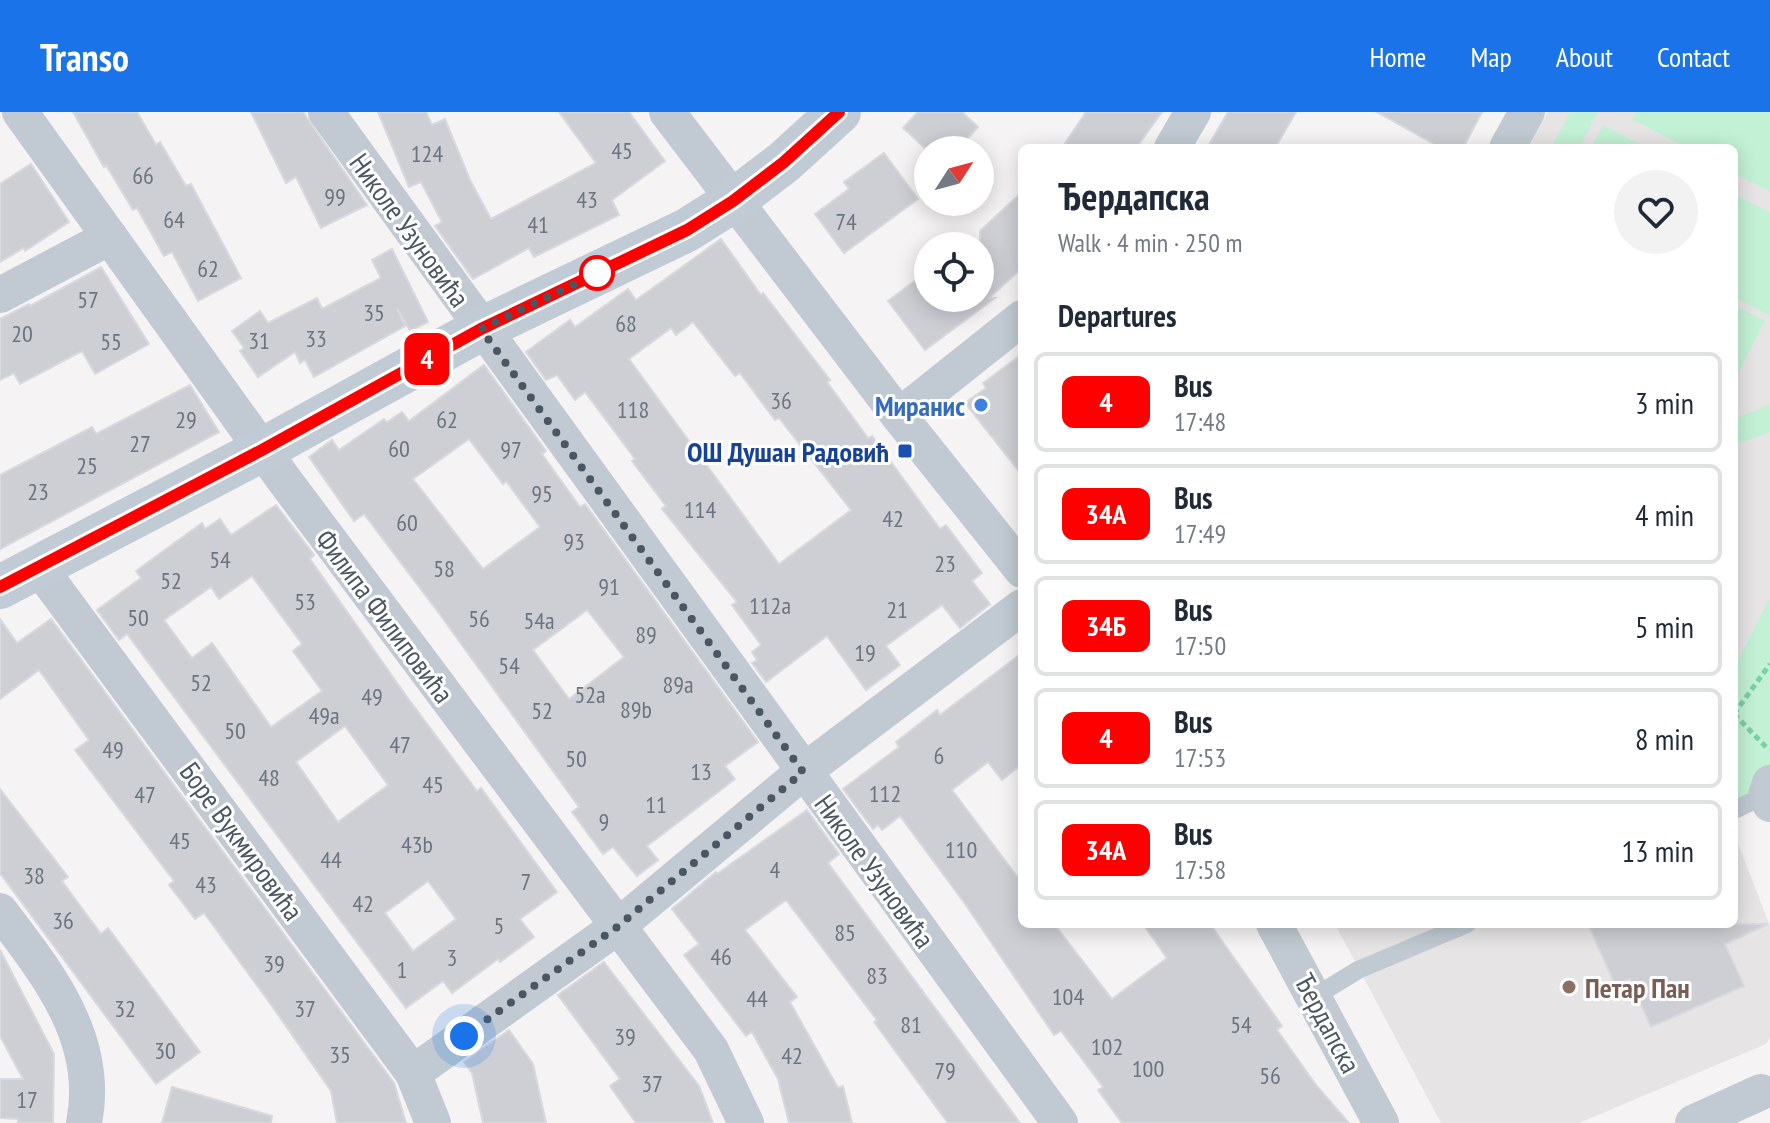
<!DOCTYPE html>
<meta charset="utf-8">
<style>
body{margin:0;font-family:"PT Sans Narrow",sans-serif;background:#f2f2f3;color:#1f2937;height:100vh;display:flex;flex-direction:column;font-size:30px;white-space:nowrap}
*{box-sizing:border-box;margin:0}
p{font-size:26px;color:#747a83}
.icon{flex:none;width:44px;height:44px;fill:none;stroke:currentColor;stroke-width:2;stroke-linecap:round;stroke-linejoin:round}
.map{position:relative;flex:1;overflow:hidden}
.side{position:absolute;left:1018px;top:32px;width:720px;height:784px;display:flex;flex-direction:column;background:#fff;border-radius:12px;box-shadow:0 4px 20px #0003}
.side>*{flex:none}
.badge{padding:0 16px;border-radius:12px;font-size:28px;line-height:52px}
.needle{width:52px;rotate:54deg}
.buttons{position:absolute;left:914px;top:24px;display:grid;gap:16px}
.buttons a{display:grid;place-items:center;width:80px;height:80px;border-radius:50%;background:#fff;box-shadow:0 4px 20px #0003;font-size:40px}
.you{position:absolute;width:40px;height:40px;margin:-20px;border:6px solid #fff;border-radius:50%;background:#1a73e8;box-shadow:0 0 0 12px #1a73e833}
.map>.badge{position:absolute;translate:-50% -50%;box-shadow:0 0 0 4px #fff}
h2{padding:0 40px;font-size:30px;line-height:72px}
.round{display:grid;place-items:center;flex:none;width:84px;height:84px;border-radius:42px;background:#f2f2f3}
.head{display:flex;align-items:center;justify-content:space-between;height:136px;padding:0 40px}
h1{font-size:38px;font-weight:800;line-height:60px}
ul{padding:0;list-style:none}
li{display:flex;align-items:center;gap:24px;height:100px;margin:0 16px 12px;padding:0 24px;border:4px solid #e0e1e3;border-radius:12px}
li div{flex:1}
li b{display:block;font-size:30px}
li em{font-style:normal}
li .badge{min-width:88px;font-weight:700;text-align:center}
header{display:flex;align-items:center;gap:48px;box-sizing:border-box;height:112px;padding:0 40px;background:#1a73e8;color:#fff}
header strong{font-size:38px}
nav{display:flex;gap:44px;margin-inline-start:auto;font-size:28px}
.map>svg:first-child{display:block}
</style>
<header>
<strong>Transo</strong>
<nav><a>Home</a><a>Map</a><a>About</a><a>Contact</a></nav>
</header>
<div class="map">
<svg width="1770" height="1011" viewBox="0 0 1770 1011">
<rect width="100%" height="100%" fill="#f5f3f3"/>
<g fill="#e6e4e5">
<path d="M1548 0H1770V485L1734 556V36H1528Z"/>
<path d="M1734 721 1770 814V926L1766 932 1579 1011H1441L1335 812H1734Z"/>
</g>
<g fill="#c3f1d5">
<path d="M1570 0H1598L1579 36H1551Z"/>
<path d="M1636 0H1770V80L1734 61V36H1687L1632 7Z"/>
<path d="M1603 13 1647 36H1591Z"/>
<path d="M1734 82 1770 101V204L1734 185Z"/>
<path d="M1734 193 1765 209 1734 269Z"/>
<path d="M1770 292V320L1734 333V307Z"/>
<path d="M1770 485V671L1734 698V556Z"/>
</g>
<g fill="#cdcfd5" stroke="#d7d9de" stroke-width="2" fill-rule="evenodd">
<path d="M73 0H137L156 33 160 30 186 74 191 72 241 166 198 189 172 140 164 144 137 96 133 98 106 53 104 55Z"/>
<path d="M251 0H303L367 93 321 116 296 65 286 71Z"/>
<path d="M378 0H426L432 13 445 7 470 68 491 107 596 51 559 0H629L665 49 612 88 619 103 534 145 529 136 473 167 435 114 442 110 421 70 409 75Z"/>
<path d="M918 0H962L978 15 965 29 974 38H927L903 16Z"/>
<path d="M1086 0H1162L1136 36H1062Z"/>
<path d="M1228 0H1296L1275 36H1207Z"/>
<path d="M1377 0H1482L1463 36H1441Z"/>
<path d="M884 41 918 87 844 141 815 102 849 77 844 70Z"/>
<path d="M31 52 69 110 25 139 24 136 0 150V72Z"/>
<path d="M1022 80V156L989 186H995L925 238 888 189 928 159V186H980V119Z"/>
<path d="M721 127 761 183 763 181 830 268 827 270 868 326 872 324 940 417 946 413 982 461 972 469 990 492 960 516 942 493 886 534 900 553 866 578 827 524 766 570 752 551 757 548 752 540 761 533 732 493 737 490 662 397 666 394 632 349 635 347 585 280 575 288 557 263 546 268 526 240 570 208 575 215 628 177 636 188ZM693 210 735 264 740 261 775 308 779 306 851 398 779 452 629 247 671 216 676 223Z"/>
<path d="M392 137 428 210 410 219 397 196 405 214 314 265 305 248 300 251 295 240 258 265 240 239 244 236 232 219 260 199 268 211 317 186 322 197 381 166 372 148Z"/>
<path d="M101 155 149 232 95 262 82 239 20 272 14 261 0 268V207L29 192 30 194Z"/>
<path d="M1022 242V363L965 291 986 276 983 271Z"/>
<path d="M484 253 546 339 542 342 580 395 585 392 758 630 725 654 735 667 647 734 658 748 637 764 613 735 603 742 572 700 579 695 441 504 364 402 354 409 309 345 332 328 339 338 384 307 387 310 402 300 409 309ZM469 327 503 372 506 369 540 415 483 457 413 367ZM587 498 624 545 569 587 533 538Z"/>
<path d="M190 273 219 320 0 437V363L92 315 96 322Z"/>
<path d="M276 393 314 443 310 447 407 585 477 679 481 676 557 780 520 807 534 825 500 850 498 847 452 881 443 869 406 896 127 522 119 528 97 498 141 466 136 459 202 411 205 417 220 407 231 423ZM252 464 302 532 293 539 322 579 271 615 212 531 192 546 164 508 211 475 219 487ZM345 614 388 673 338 710 296 650ZM428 769 456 807 413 839 385 801Z"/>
<path d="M0 507 17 531 51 507 394 971 406 1011H337L331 979 272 894 204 801 195 807 169 773 174 769 75 638 89 628 39 558 0 587Z"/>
<path d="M1022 541V652L1002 668 988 650 952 678 1022 771V812H1054L1112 887 1167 846 1143 812H1210L1282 914 1277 918 1316 973 1349 1011H1122L1098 978 1103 975 1061 919 1054 923 963 789 900 704 882 718 878 713 873 717 843 677 899 635 896 630 937 598 940 603Z"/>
<path d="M0 677 68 765 62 769 101 822 108 816 200 940 156 972 0 761Z"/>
<path d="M807 698 839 742 828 751 1020 1011H948L874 910 877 908 786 788 745 818 797 885 790 890 838 976 843 974 852 1011H789L778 967 752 920 746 924 684 843 699 832 672 797 716 760 717 762Z"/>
<path d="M1588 812H1768L1725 832 1744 874 1651 915 1630 867 1615 873Z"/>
<path d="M0 838 54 942 53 1011H18V1007L0 1006V967H23L0 924Z"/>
<path d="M604 850 699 974 713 1011H636L610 974 620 967 558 883Z"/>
<path d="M509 918 533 952 546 1011H483L472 961 464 950Z"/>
<path d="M172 975 272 1004 271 1011H162Z"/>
</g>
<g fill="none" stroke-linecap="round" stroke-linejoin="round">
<g stroke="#7ad0a6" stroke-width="5" stroke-dasharray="6 4" stroke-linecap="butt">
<path d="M1734 602 1770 552"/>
<path d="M1734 602 1769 638"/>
</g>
<g stroke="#c1cad2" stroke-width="18">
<path d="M1734 698 1766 683"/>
<path d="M1314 885 1358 858 1467 812"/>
</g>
<g stroke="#c1cad2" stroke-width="36">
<path d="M20 0 282 365 711 938 746 1011"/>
<path d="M326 0 1060 1011"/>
<path d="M667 0 899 304 1022 458"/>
<path d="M1172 36 1193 0"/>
<path d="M1507 36 1527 0"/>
<path d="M0 183 110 125"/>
<path d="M899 304 1022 206"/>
<path d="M38 454 413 961 433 1011"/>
<path d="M1770 671 1766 683 1770 692"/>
<path d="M0 799C47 861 101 927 84 1011"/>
<path d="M1274 812 1381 1011"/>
<path d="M413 961 617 815 803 660 1022 495"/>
<path d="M1693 1011 1761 980"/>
</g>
<path stroke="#c1cbd6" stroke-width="44" d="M0 475 262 338 481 217 687 118 733 89 784 50 839 0"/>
</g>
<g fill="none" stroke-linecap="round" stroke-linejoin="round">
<defs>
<path id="line" d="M0 475 262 338 481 217 687 118 733 89 784 50 839 0"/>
</defs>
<use href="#line" stroke="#fff" stroke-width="18"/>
<use href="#line" stroke="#f00" stroke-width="12"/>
<path stroke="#4a5661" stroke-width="8" stroke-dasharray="0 14.4" d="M464 924 617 815 803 660 481 217 610 155 597 161"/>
</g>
<circle fill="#fff" stroke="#f00" stroke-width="4" cx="597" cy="161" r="16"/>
<circle fill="#3f7fe0" stroke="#fff" stroke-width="3" cx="981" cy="293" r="8"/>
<rect fill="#1a4fb4" stroke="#fff" stroke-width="3" x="897" y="331" width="16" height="16" rx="4"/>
<circle fill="#8d6e63" stroke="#fff" stroke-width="3" cx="1569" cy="875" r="8"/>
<g text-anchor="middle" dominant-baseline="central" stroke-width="6" stroke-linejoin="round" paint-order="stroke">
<g font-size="24" fill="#6b747e">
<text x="622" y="38">45</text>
<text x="427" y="41">124</text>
<text x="143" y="63">66</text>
<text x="335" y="84">99</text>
<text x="587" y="87">43</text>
<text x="174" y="107">64</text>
<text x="846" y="109">74</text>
<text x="538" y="112">41</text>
<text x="208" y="156">62</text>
<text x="88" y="187">57</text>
<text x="374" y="200">35</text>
<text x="626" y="211">68</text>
<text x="22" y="221">20</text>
<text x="316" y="226">33</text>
<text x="259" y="228">31</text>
<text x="111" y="229">55</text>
<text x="781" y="288">36</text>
<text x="633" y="297">118</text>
<text x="186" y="307">29</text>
<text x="447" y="307">62</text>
<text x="140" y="331">27</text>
<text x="399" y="336">60</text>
<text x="511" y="337">97</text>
<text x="87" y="353">25</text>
<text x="38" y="379">23</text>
<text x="542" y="381">95</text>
<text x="700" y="397">114</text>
<text x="893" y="406">42</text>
<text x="407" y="410">60</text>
<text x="574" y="429">93</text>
<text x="220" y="447">54</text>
<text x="945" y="451">23</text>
<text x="444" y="456">58</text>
<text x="171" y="468">52</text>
<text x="609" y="474">91</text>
<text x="305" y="489">53</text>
<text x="770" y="493">112a</text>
<text x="897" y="497">21</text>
<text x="138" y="505">50</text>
<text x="479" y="506">56</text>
<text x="539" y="508">54a</text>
<text x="646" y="522">89</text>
<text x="865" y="540">19</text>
<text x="509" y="553">54</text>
<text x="201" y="570">52</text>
<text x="678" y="572">89a</text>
<text x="590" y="582">52a</text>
<text x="372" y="584">49</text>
<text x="636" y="597">89b</text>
<text x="542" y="598">52</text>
<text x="324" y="603">49a</text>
<text x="235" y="618">50</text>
<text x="400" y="632">47</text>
<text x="113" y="637">49</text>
<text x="939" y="643">6</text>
<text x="576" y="646">50</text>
<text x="701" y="659">13</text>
<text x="269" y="665">48</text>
<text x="433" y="672">45</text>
<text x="885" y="681">112</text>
<text x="145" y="682">47</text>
<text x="656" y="692">11</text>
<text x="604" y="709">9</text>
<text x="180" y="728">45</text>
<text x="417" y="732">43b</text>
<text x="961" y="737">110</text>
<text x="331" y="747">44</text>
<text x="775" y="757">4</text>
<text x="34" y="763">38</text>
<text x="526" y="769">7</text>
<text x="206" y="772">43</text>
<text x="363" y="791">42</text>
<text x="63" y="808">36</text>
<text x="499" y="813">5</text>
<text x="845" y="820">85</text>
<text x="721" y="844">46</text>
<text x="452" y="845">3</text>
<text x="274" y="851">39</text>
<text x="402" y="857">1</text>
<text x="877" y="863">83</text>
<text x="1068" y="884">104</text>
<text x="757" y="886">44</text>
<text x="125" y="896">32</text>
<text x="305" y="896">37</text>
<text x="911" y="912">81</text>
<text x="1241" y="912">54</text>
<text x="625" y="924">39</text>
<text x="1107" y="934">102</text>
<text x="165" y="938">30</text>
<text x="340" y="942">35</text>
<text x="792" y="943">42</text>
<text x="1148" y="956">100</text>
<text x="945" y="958">79</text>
<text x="1270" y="963">56</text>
<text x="652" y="971">37</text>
<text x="27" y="987">17</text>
</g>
<g font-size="28" fill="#4a5661" stroke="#fff">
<text transform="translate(410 118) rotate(54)">Николе Узуновића</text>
<text transform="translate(385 504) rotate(53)">Филипа Филиповића</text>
<text transform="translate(242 729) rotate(54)">Боре Вукмировића</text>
<text transform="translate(875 759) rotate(54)">Николе Узуновића</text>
<text transform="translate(1328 911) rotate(62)">Ђердапска</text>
</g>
<g font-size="28" font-weight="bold" fill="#366cbe" stroke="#fff" text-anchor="end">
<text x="965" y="293">Миранис</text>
</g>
<g font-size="28" font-weight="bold" fill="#164399" stroke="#fff" text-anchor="end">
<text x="889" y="339">ОШ Душан Радовић</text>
</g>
<g font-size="28" font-weight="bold" fill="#785e54" stroke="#fff" text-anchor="start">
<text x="1585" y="875">Петар Пан</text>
</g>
</g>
</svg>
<div class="buttons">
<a><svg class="needle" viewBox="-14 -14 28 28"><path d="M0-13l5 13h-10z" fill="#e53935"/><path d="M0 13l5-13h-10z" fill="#747a83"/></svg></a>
<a><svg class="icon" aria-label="locate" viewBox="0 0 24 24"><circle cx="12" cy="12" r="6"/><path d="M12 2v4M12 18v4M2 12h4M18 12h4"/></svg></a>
</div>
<div class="you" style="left:464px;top:924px"></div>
<b class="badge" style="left:427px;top:247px;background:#f00;color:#fff">4</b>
<section class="side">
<div class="head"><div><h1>Ђердапска</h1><p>Walk · 4 min · 250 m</p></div><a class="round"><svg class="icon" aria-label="heart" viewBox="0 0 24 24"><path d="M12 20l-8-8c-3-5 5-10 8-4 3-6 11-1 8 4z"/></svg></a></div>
<h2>Departures</h2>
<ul>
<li><span class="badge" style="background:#f00;color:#fff">4</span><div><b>Bus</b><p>17:48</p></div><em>3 min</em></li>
<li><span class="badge" style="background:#f00;color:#fff">34А</span><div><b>Bus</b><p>17:49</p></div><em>4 min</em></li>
<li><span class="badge" style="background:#f00;color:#fff">34Б</span><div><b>Bus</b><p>17:50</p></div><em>5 min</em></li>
<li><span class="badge" style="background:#f00;color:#fff">4</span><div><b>Bus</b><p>17:53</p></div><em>8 min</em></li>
<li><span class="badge" style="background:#f00;color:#fff">34А</span><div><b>Bus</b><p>17:58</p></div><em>13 min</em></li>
</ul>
</section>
</div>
